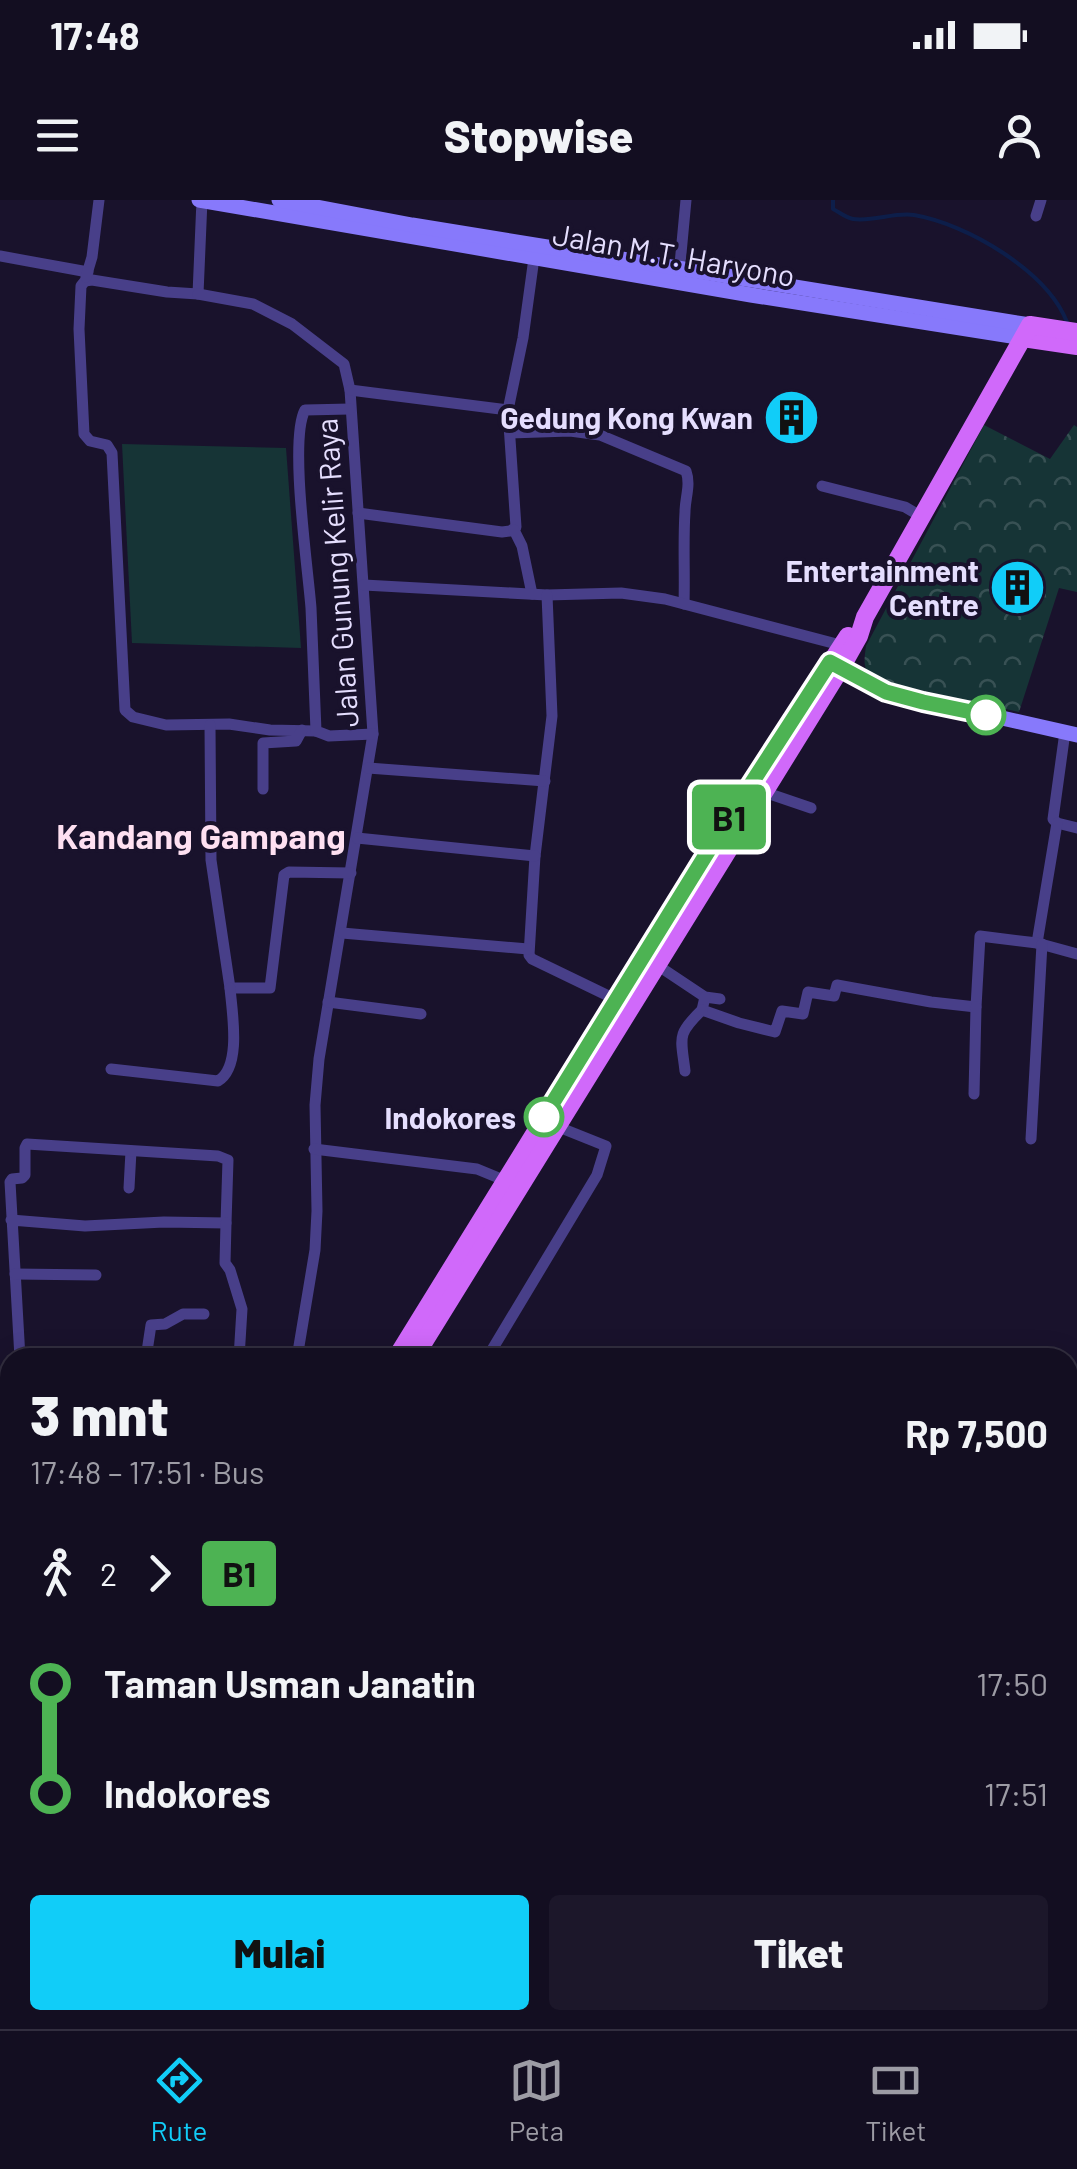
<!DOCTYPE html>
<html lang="id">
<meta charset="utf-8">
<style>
body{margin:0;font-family:Barlow,sans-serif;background:#1c172a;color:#f1f3f6;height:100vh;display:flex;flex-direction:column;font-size:38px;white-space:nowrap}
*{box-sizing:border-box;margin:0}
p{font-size:32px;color:#9d9ca5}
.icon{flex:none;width:55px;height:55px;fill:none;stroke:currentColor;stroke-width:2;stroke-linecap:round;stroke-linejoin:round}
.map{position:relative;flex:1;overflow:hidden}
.side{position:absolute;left:0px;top:1148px;width:1078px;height:682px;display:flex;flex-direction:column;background:#130e21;border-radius:30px 30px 0 0;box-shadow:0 5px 25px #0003,0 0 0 2px #322e3f}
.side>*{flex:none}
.badge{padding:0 20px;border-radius:8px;font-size:35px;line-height:65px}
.map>.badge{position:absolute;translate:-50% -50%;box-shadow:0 0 0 5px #fff}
.legs{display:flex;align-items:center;gap:15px;height:110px;padding:0 30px;font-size:32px}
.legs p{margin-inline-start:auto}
.headline{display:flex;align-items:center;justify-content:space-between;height:170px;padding:0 30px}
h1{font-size:55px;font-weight:800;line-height:75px}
.cta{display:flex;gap:20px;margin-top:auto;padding:20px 30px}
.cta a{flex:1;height:115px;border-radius:10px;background:#11cdf8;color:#111;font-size:40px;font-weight:800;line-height:115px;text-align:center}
.cta a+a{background:#1c172a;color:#f1f3f6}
ul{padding:0 30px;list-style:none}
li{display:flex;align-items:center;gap:35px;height:110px;font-size:38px}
li i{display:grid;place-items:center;width:15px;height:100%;margin:0 12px;background:currentColor}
li i::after{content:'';width:25px;height:25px;margin:-12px;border:8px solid;border-radius:50%;background:#130e21}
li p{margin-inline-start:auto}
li:first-child i{background:linear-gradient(#0000 50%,currentColor 0)}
li:last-child i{background:linear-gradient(currentColor 50%,#0000 0)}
.status{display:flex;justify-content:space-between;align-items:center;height:70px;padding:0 50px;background:#130e21;direction:ltr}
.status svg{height:28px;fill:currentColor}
header{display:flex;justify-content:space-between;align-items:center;height:130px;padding:0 30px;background:#130e21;font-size:45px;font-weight:800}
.menu{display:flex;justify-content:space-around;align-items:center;height:140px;border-top:2px solid #322e3f;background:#130e21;font-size:28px;color:#9d9ca5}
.menu a{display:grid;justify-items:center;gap:5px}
.menu .active{color:#11cdf8}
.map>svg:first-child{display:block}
</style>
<div class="status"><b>17:48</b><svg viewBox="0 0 49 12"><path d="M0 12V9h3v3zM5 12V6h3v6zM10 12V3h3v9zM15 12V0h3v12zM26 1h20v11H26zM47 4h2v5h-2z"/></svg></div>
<header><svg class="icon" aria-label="menu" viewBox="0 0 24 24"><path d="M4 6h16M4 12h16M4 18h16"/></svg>Stopwise<svg class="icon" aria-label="person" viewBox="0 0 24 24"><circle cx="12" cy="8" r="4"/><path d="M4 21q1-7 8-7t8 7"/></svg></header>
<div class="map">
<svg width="1077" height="1829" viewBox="0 0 1077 1829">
<defs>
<pattern id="park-crowns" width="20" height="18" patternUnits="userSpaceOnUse" patternTransform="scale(2.5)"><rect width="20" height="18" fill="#163436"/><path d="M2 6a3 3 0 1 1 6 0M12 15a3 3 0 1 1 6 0" fill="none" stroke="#385154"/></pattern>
</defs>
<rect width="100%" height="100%" fill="#19122c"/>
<path fill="#163436" d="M122 244 286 248 301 448 132 443Z"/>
<g fill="url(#park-crowns)">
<path d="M984 225 1050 259 1074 225 1077 227V392L1059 388 1019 512 875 480C862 469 864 462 866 446Z"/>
<path d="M0 1464 10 1509V1640L0 1555Z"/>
</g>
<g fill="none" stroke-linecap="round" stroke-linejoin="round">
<g stroke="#0d1e4a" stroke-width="4">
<path d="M833 0V9C839 12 846 18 853 19 873 22 894 12 914 15 967 24 1047 71 1067 122"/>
<path d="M0 1485 10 1496"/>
<path d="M338 1829 339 1820"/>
</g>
<g stroke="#483f89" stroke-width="11">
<path d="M202 0 198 94 167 92 92 80 85 81 81 86 79 129 84 234 90 241 107 245 112 253 125 510 133 517 166 525 229 524 270 530 316 531"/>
<path d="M1036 16 1041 0"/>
<path d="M0 56 88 72"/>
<path d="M679 75 686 0"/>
<path d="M86 77 92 57 99 0"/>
<path d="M198 94 253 104 292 124 344 164 350 190 373 534 319 859 315 905 317 1011 315 1050 297 1158"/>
<path d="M350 190 508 210"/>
<path d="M350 209 305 210C289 239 308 368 311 408 313 449 314 490 316 531L329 536 373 534"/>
<path d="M510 233 570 231 600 235 686 271C691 285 685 298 685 312 683 342 685 373 684 404"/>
<path d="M822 286 905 307 922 317"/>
<path d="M358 313 502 332 510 331 516 327 508 210 523 138 534 58"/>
<path d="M514 330 522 346 532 394"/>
<path d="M364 385 547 395 621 393 665 399 848 447"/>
<path d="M547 395 552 516 535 656 529 755 532 759 621 802"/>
<path d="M210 525 211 660 230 788H270L284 675 289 672 351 673"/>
<path d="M1065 532 1053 619 1057 623 1077 628"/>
<path d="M368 568 545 581"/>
<path d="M263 589V543L296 541 302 530"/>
<path d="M764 592 811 608"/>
<path d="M357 638 535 656"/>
<path d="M342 733 528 749"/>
<path d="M1037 743 1057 623"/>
<path d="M657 765 705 797 720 799"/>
<path d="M705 797 702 810 739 823 775 832 782 811 803 814 808 792 834 796 837 785 931 802 976 807 980 736 1037 743 1077 754"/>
<path d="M328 802 421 814"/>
<path d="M111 869 218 881C242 867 232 812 230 788"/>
<path d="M685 871C681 837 676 835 702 810"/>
<path d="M974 894 976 807"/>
<path d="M1031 939 1042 744"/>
<path d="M314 949 477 969 511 983"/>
<path d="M129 988 131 951"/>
<path d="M11 1020 85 1026 164 1022 226 1023 228 960 218 956 27 944 25 948V975L22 978 12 979 10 982 20 1158"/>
<path d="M226 1023 225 1063 230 1070 242 1109 239 1158"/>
<path d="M15 1074 96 1075"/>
<path d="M146 1158 151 1125 165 1124 183 1114H204"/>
<path d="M487 1158 597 975 606 946 556 926"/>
<path d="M0 1176 10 1177"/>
<path d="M0 1382 10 1384"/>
<path d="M1068 1521 1077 1519"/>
<path d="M106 1820 110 1829"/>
<path d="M167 1820 168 1829"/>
<path d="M398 1820 400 1829"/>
<path d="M493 1820V1829"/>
<path d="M555 1820V1829"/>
<path d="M609 1820V1829"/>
<path d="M665 1820V1829"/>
<path d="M176 1829 251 1820"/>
</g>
<g stroke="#8779fb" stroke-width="15">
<path d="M199 0 751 95 1023 138"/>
<path d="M279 0 412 25 1030 125"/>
<path d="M833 464 863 481 896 494 1077 535"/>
<path d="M0 1679H10"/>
</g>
<g stroke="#d069fa" stroke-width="18">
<path d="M1023 138 1077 146"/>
<path d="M396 1158 720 633 848 436"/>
<path d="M414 1158 841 468 859 436 865 417 1030 125 1077 132"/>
<path d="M0 1826 10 1809"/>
<path d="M18 1829 23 1820"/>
</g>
</g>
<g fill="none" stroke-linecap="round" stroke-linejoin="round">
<defs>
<path id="line-1" d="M544 917 720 632 830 462 886 492 923 502 986 515"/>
</defs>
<use href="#line-1" stroke="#fff" stroke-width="22"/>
<use href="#line-1" stroke="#4db353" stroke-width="15"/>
</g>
<defs>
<symbol id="building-disc" viewBox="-11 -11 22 22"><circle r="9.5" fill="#11cdf8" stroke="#19122c"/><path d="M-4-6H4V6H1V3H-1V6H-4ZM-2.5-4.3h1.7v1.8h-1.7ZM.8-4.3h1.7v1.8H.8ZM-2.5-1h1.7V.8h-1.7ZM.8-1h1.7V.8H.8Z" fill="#111"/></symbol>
</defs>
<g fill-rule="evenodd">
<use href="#building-disc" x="760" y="186" width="63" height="63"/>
<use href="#building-disc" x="986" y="356" width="63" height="63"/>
</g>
<g fill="#fff" stroke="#4db353" stroke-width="5">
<circle cx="986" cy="515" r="18"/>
<circle cx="544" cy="917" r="18"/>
</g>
<g text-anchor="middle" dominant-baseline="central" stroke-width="8" stroke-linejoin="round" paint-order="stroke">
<g font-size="30" fill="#e5defe" stroke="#19122c">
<text transform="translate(674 54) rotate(10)">Jalan M.T. Haryono</text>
<text transform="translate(336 373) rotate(-94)">Jalan Gunung Kelir Raya</text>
</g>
<g font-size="30" font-weight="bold" fill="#e5defe" stroke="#19122c" text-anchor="end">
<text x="753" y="217">Gedung Kong Kwan</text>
<text x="979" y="370">Entertainment<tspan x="979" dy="34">Centre</tspan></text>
</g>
<g font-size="30" font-weight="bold" fill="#e5defe" stroke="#19122c" text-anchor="end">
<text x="516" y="917">Indokores</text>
</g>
<g font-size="35" font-weight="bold" fill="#fee0f1" stroke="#19122c">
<text x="201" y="635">Kandang Gampang</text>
</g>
</g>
</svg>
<b class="badge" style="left:729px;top:617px;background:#4db353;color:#111">B1</b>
<section class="side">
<div class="headline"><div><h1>3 mnt</h1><p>17:48 – 17:51 · Bus</p></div><b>Rp 7,500</b></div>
<div class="legs"><svg class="icon" aria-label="walk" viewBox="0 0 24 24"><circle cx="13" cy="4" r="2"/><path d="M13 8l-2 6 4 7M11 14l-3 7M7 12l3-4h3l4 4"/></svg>2<svg class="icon" aria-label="forward" viewBox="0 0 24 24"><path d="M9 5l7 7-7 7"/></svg><b class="badge" style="background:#4db353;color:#111">B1</b></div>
<ul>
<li><i style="color:#4db353"></i><b>Taman Usman Janatin</b><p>17:50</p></li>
<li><i style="color:#4db353"></i><b>Indokores</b><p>17:51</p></li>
</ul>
<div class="cta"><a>Mulai</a><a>Tiket</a></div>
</section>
</div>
<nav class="menu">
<a class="active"><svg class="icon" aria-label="directions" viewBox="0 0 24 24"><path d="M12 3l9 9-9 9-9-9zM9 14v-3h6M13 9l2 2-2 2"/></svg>Rute</a>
<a><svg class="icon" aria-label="map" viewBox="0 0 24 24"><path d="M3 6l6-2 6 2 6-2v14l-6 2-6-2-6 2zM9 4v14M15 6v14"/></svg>Peta</a>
<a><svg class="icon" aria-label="tickets" viewBox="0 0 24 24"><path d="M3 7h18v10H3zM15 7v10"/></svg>Tiket</a>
</nav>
